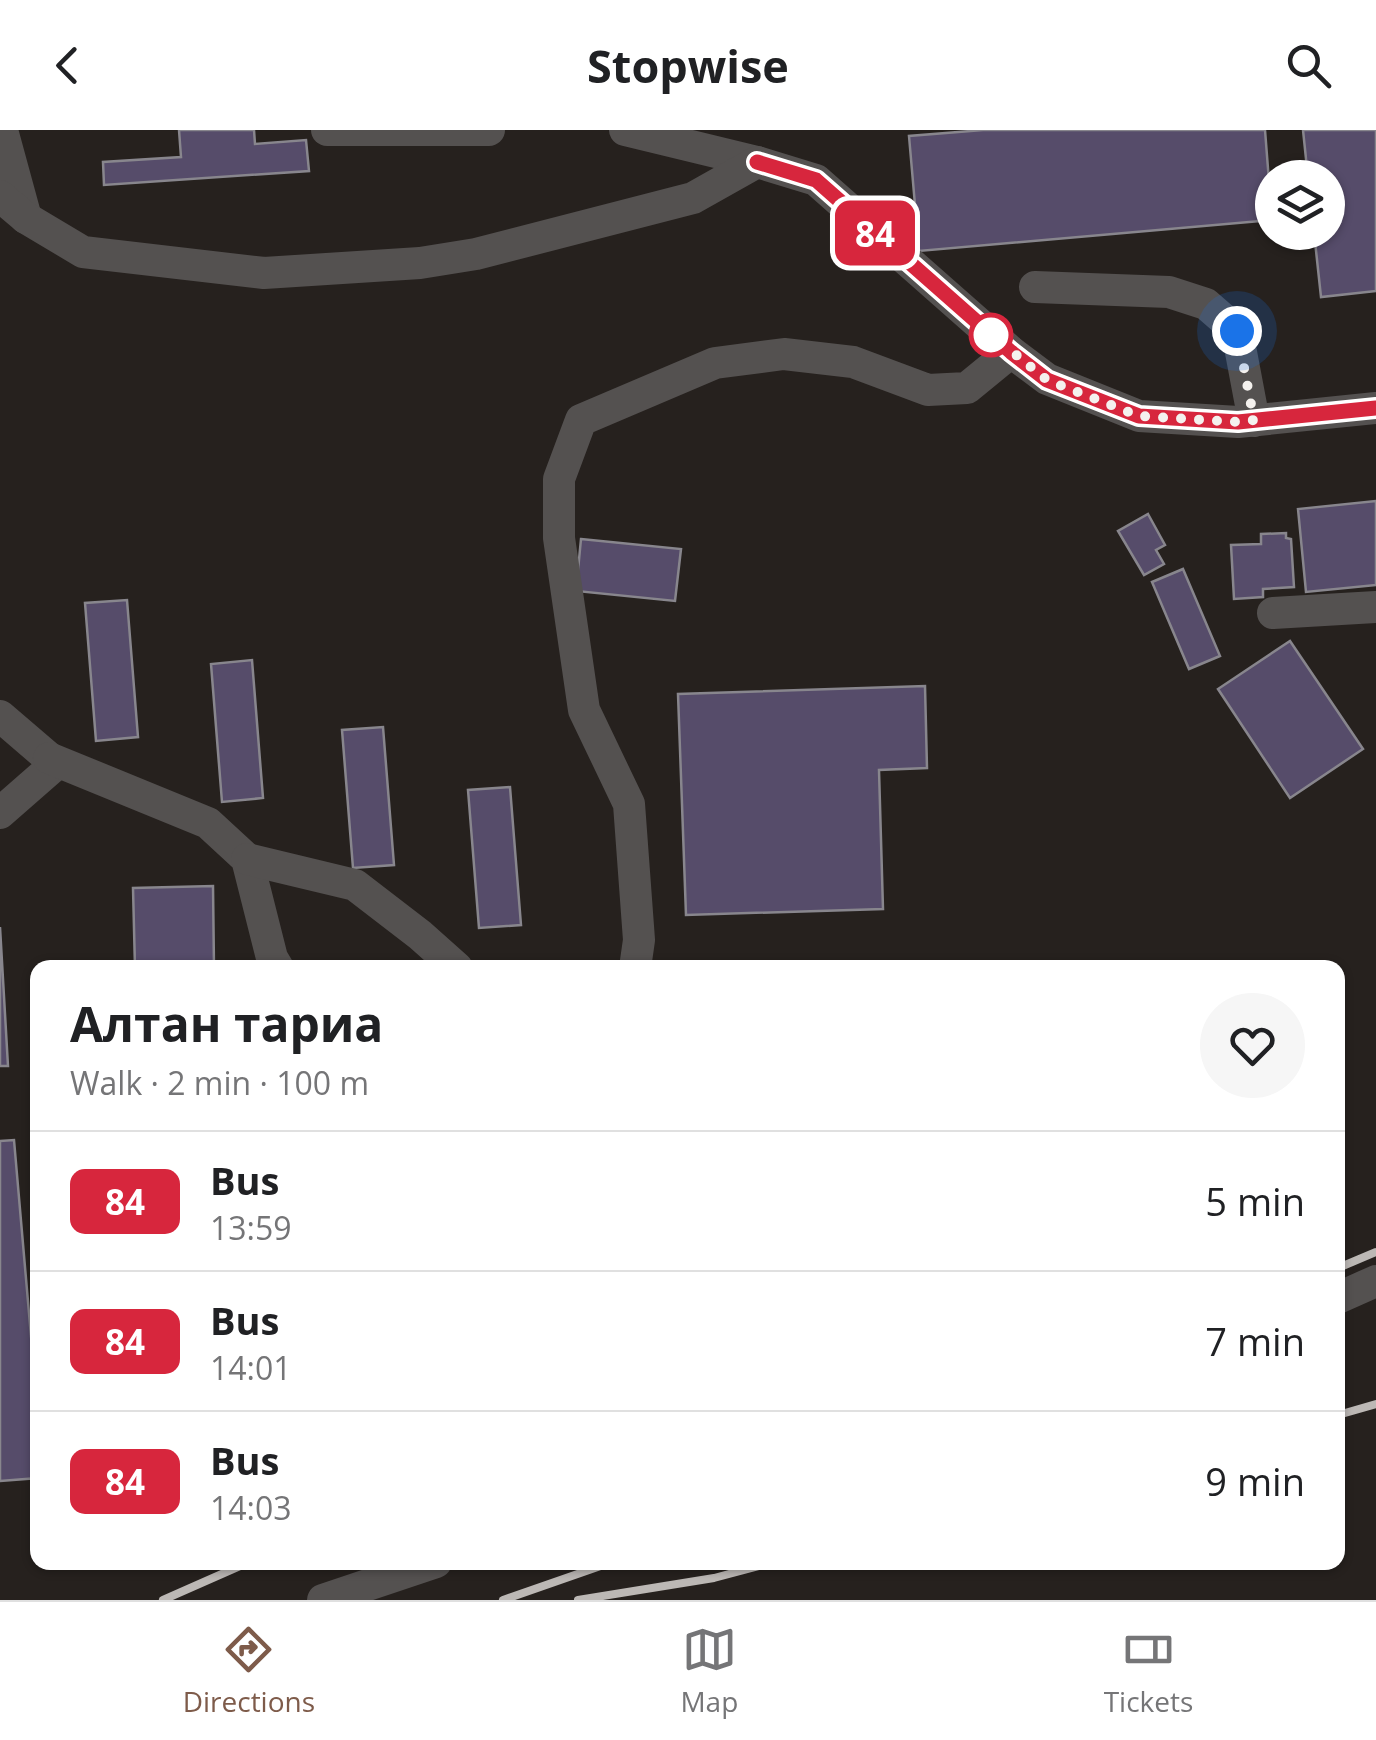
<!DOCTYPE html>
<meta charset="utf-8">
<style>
body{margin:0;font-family:"Open Sans",sans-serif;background:#f6f6f6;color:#202124;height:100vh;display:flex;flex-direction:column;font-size:38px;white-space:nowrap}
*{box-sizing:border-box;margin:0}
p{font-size:32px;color:#757577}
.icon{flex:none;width:55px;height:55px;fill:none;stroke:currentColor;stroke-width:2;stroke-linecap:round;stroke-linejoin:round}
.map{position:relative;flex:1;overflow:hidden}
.panel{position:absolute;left:30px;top:830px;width:1315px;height:610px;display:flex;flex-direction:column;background:#fff;border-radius:20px;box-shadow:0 2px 8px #0004}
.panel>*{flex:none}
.badge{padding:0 20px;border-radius:15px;font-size:35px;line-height:65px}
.buttons{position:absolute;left:1255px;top:30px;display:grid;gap:20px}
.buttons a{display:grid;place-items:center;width:90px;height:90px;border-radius:50%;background:#fff;box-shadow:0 2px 8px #0004;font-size:50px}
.you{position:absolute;width:50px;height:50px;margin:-25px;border:8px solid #fff;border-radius:50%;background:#1a73e8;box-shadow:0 0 0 15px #1a73e833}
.map>.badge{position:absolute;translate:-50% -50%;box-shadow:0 0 0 5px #fff}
.round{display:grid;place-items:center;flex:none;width:105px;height:105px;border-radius:52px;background:#f6f6f6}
.head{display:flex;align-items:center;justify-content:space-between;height:170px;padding:0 40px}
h1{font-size:48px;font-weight:700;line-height:75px}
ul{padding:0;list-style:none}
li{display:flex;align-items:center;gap:30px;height:140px;padding:0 40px;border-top:2px solid #e0e0e0}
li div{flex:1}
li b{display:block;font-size:38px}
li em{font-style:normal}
li .badge{min-width:110px;font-weight:700;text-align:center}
header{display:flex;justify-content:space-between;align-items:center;height:130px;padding:0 40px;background:#fff;font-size:45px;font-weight:700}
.tab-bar{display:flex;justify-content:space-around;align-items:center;height:140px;border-top:2px solid #e0e0e0;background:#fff;font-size:28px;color:#757577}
.tab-bar a{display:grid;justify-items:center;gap:5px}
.tab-bar .active{color:#7e5b4a}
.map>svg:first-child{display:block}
</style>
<header><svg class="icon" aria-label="back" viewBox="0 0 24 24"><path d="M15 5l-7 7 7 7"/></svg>Stopwise<svg class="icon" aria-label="search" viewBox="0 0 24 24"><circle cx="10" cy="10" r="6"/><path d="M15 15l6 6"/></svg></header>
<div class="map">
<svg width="1376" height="1470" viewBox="0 0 1376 1470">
<rect width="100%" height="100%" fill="#26211e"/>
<g fill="#564c6a" stroke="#88868d" stroke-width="2.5">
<path d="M179 0H254L255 14 306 10 309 41 104 55 103 32 181 27Z"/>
<path d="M983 0H1265L1272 90 919 121 909 6Z"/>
<path d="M1303 0H1376V161L1321 167 1314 102H1328V48H1308Z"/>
<path d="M1376 371V455L1306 462 1298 379Z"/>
<path d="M1148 384 1165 415 1156 420 1164 434 1144 445 1118 401Z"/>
<path d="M1286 403V408L1291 409 1294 457 1263 459V467L1234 469 1231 415 1261 414V404Z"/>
<path d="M581 409 681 419 675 471 576 461Z"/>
<path d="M1183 439 1220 526 1189 539 1152 452Z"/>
<path d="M127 470 138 607 96 611 85 473Z"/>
<path d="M1290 511 1363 619 1290 668 1218 559Z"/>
<path d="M252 530 263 668 222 672 211 534Z"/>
<path d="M925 556 927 638 879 640 883 779 686 785 678 564Z"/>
<path d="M383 597 394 735 353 738 342 600Z"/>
<path d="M510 657 521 795 479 798 468 660Z"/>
<path d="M213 756 214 838H135L133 758Z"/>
<path d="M0 797 8 936H0Z"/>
<path d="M14 1010 38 1287V1348L0 1351V1011Z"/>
</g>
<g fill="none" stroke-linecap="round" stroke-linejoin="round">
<g stroke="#545150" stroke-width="32">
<path d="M2 0 26 88"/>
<path d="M327 0H489"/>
<path d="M625 0 757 32 816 50 1011 222 1047 249 1139 286 1238 292 1376 278"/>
<path d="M0 66 26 88 83 122 264 143 420 133 476 124 693 68 757 32"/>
<path d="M1035 157 1169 162 1206 174 1237 201 1254 291"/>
<path d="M1273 483 1376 477"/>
<path d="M0 586 56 634 0 683"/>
<path d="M49 628 208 693 247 729 272 828 278 838"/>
<path d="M247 729 355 755 420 805 457 838"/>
<path d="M635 838 639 810 629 674 584 580 559 408V349L581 290 715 233 784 224 853 232 928 260 967 258 1011 222"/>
<path d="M1338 1168 1376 1151"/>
<path d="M323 1470 436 1432"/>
</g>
<g stroke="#bcb8b5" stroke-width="8">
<path d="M1338 1138 1376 1122"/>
<path d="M1338 1285 1376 1274"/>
<path d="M163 1470 249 1432"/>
<path d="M503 1470 612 1432"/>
<path d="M578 1470 714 1448 774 1432"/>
</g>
</g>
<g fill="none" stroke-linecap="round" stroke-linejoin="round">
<defs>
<path id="line" d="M757 32 816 50 1011 222 1047 250 1139 286 1238 292 1376 278"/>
</defs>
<use href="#line" stroke="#fff" stroke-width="22"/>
<use href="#line" stroke="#d7263d" stroke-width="15"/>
<path stroke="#f4f1ee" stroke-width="10" stroke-dasharray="0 18" d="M991 205 983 198 1047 250 1139 286 1238 292 1254 290 1237 201"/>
</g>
<circle fill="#fff" stroke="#d7263d" stroke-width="5" cx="991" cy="205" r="20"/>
</svg>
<div class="buttons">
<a><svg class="icon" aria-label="layers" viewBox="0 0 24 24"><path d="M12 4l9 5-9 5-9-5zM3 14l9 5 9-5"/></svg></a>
</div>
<div class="you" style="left:1237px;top:201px"></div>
<b class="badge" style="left:875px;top:103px;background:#d7263d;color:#fff">84</b>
<section class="panel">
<div class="head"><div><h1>Алтан тариа</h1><p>Walk · 2 min · 100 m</p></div><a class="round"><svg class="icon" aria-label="heart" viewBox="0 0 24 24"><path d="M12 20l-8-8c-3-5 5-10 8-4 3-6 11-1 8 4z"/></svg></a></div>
<ul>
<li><span class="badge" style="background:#d7263d;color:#fff">84</span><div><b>Bus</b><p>13:59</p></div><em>5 min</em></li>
<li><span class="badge" style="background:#d7263d;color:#fff">84</span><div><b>Bus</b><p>14:01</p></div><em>7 min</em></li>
<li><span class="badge" style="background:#d7263d;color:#fff">84</span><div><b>Bus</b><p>14:03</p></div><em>9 min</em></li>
</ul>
</section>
</div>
<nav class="tab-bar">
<a class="active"><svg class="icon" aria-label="directions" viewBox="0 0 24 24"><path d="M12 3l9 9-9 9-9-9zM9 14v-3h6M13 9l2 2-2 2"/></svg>Directions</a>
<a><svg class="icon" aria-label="map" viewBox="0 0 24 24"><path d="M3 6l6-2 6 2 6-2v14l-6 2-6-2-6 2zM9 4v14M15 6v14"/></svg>Map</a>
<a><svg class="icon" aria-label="tickets" viewBox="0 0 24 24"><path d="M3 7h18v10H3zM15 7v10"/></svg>Tickets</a>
</nav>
